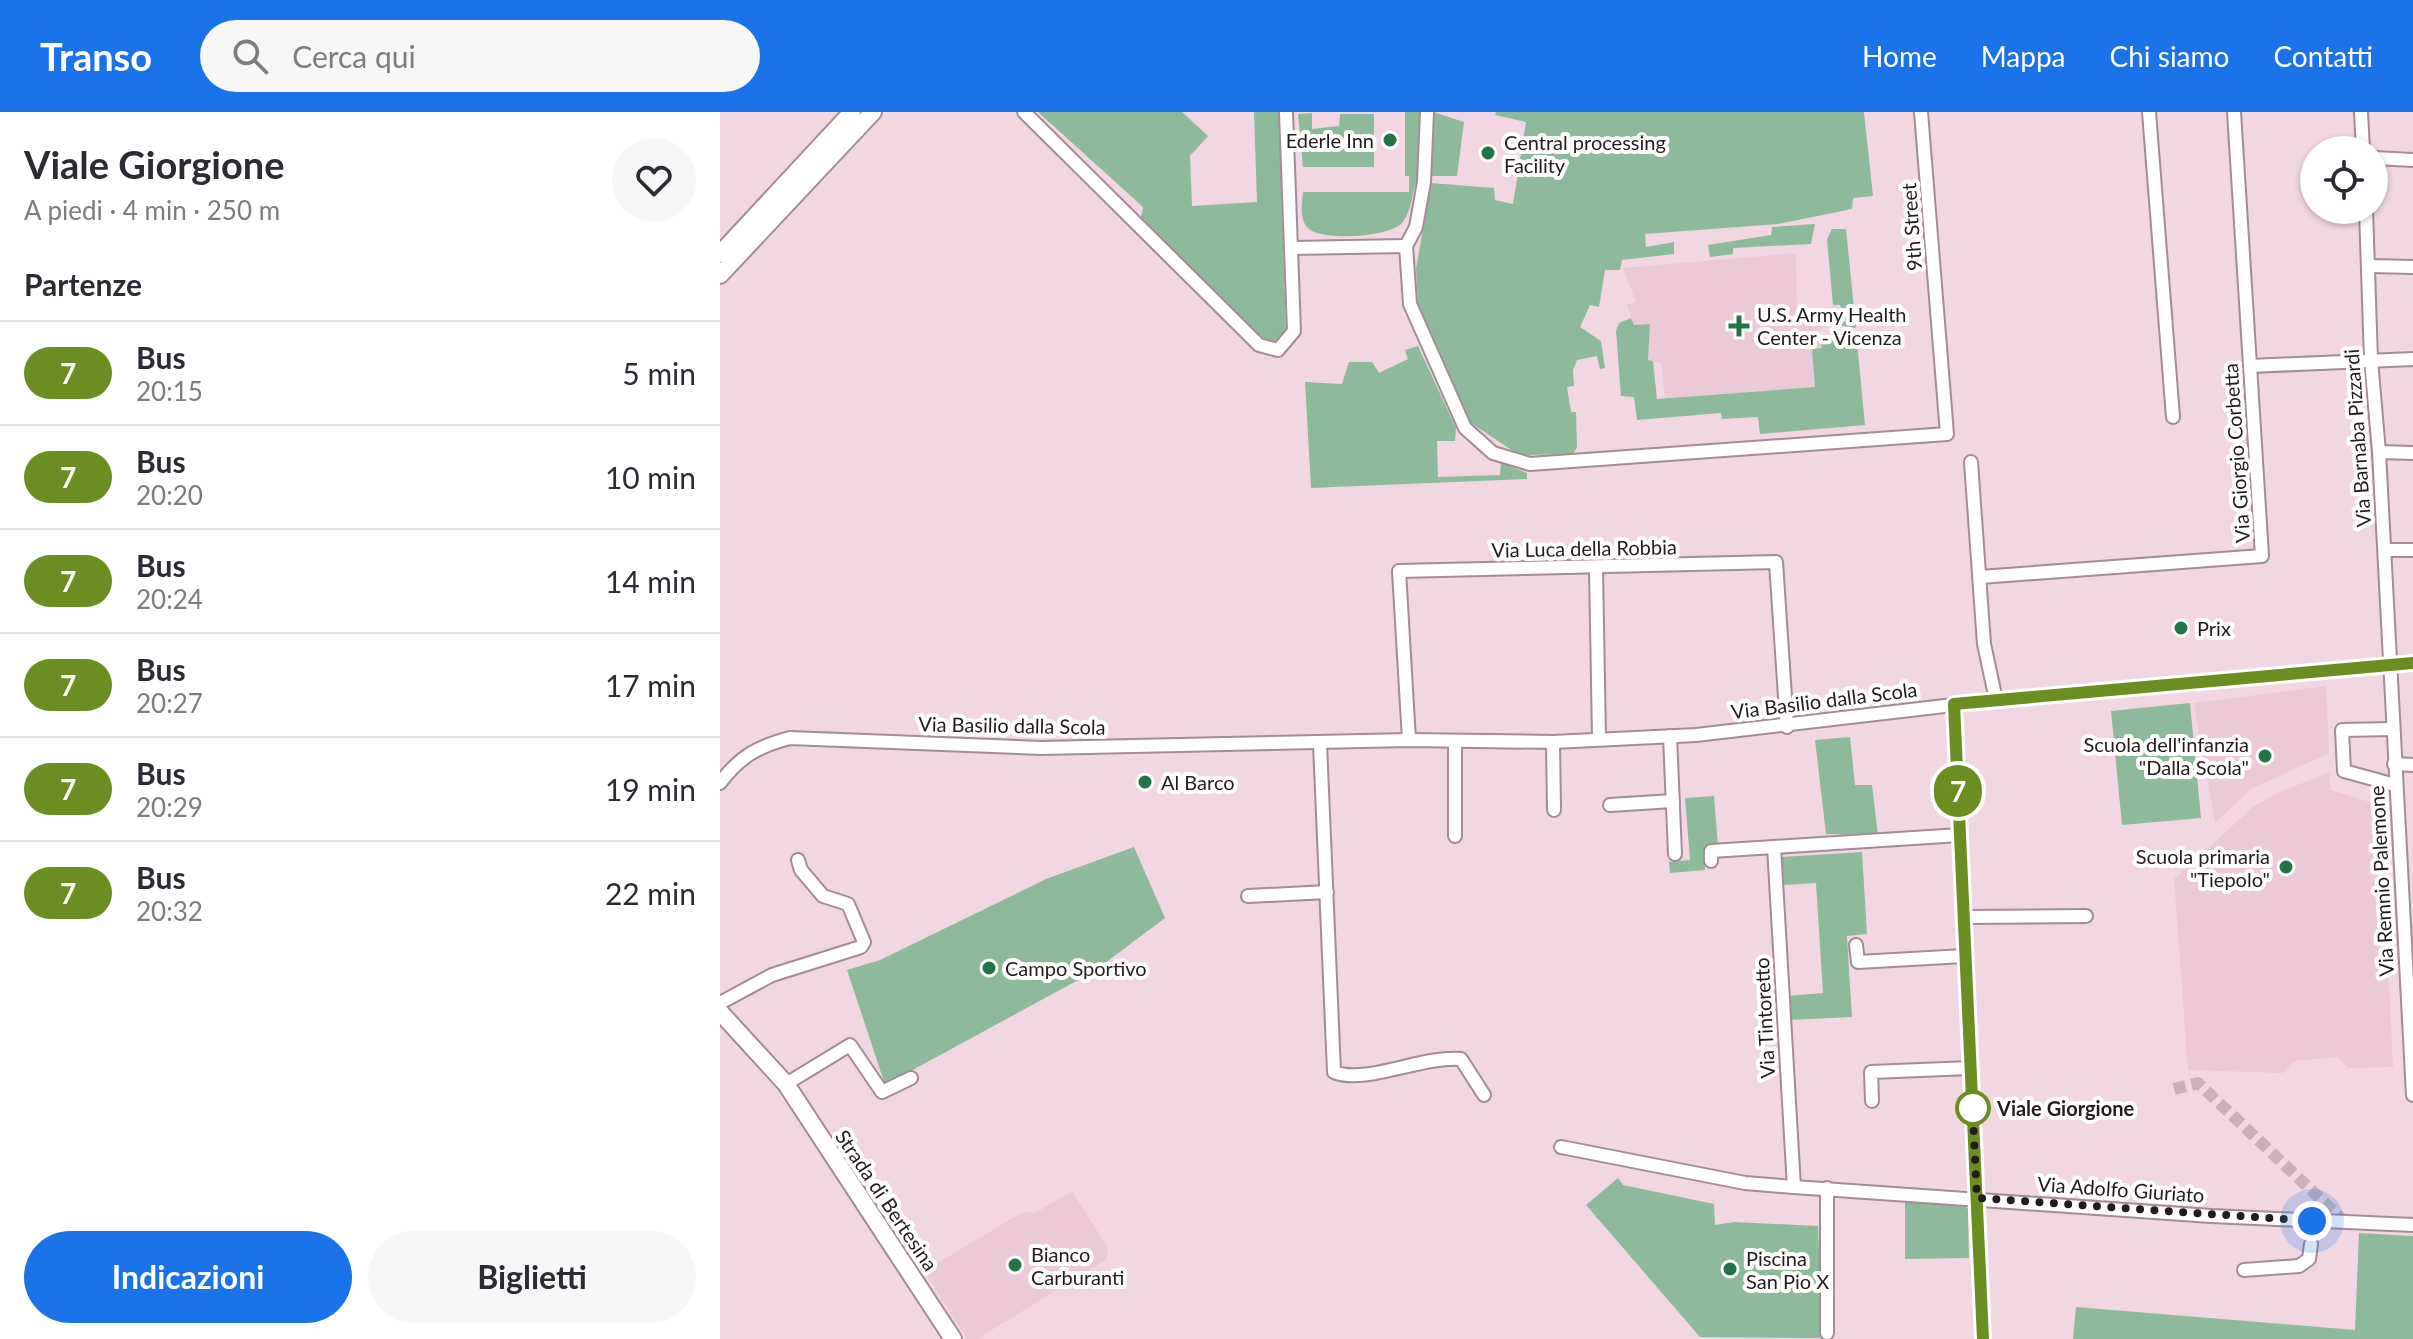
<!DOCTYPE html>
<html lang="it">
<meta charset="utf-8">
<style>
body{margin:0;font-family:Lato,sans-serif;background:#f7f7f7;color:#2b2b33;height:100vh;display:flex;flex-direction:column;font-size:30px;white-space:nowrap}
*{box-sizing:border-box;margin:0}
p{font-size:26px;color:#7c7c81}
.icon{flex:none;width:44px;height:44px;fill:none;stroke:currentColor;stroke-width:2;stroke-linecap:round;stroke-linejoin:round}
.map{position:relative;flex:1;overflow:hidden}
.side{display:flex;flex-direction:column;background:#fff;width:720px}
.side>*{flex:none}
.badge{padding:0 16px;border-radius:26px;font-size:28px;line-height:52px}
.fabs{position:absolute;left:1580px;top:24px;display:grid;gap:16px}
.fabs a{display:grid;place-items:center;width:88px;height:88px;border-radius:50%;background:#fff;box-shadow:0 2px 6px #0004;font-size:40px}
.you{position:absolute;width:40px;height:40px;margin:-20px;border:6px solid #fff;border-radius:50%;background:#1a73e8;box-shadow:0 0 0 12px #1a73e833}
.map>.badge{position:absolute;translate:-50% -50%;box-shadow:0 0 0 4px #fff}
h2{padding:0 24px;font-size:30px;line-height:72px}
.round{display:grid;place-items:center;flex:none;width:84px;height:84px;border-radius:42px;background:#f7f7f7}
.head{display:flex;align-items:center;justify-content:space-between;height:136px;padding:0 24px}
h1{font-size:38px;font-weight:700;line-height:60px}
.primary-button{display:flex;gap:16px;margin-top:auto;padding:16px 24px}
.primary-button a{flex:1;height:92px;border-radius:48px;background:#1a73e8;color:#fff;font-size:32px;font-weight:700;line-height:92px;text-align:center}
.primary-button a+a{background:#f7f7f7;color:#2b2b33}
ul{padding:0;list-style:none}
li{display:flex;align-items:center;gap:24px;height:104px;padding:0 24px;border-top:2px solid #e1e1e2}
li div{flex:1}
li b{display:block;font-size:30px}
li em{font-style:normal}
li .badge{min-width:88px;font-weight:700;text-align:center}
header{display:flex;align-items:center;gap:48px;box-sizing:border-box;height:112px;padding:0 40px;background:#1a73e8;color:#fff}
header strong{font-size:38px}
nav{display:flex;gap:44px;margin-inline-start:auto;font-size:28px}
.search{width:560px;height:72px;background:#f7f7f7;display:flex;align-items:center;gap:20px;box-sizing:border-box;padding:0 28px;border-radius:44px;color:#7c7c81;font-size:30px}
main{display:flex;flex:1;min-height:0}
.map>svg:first-child{display:block}
</style>
<header>
<strong>Transo</strong>
<div class="search"><svg class="icon" aria-label="search" viewBox="0 0 24 24"><circle cx="10" cy="10" r="6"/><path d="M15 15l6 6"/></svg>Cerca qui</div>
<nav><a>Home</a><a>Mappa</a><a>Chi siamo</a><a>Contatti</a></nav>
</header>
<main>
<section class="side">
<div class="head"><div><h1>Viale Giorgione</h1><p>A piedi · 4 min · 250 m</p></div><a class="round"><svg class="icon" aria-label="heart" viewBox="0 0 24 24"><path d="M12 20l-8-8c-3-5 5-10 8-4 3-6 11-1 8 4z"/></svg></a></div>
<h2>Partenze</h2>
<ul>
<li><span class="badge" style="background:#6b8e23;color:#fff">7</span><div><b>Bus</b><p>20:15</p></div><em>5 min</em></li>
<li><span class="badge" style="background:#6b8e23;color:#fff">7</span><div><b>Bus</b><p>20:20</p></div><em>10 min</em></li>
<li><span class="badge" style="background:#6b8e23;color:#fff">7</span><div><b>Bus</b><p>20:24</p></div><em>14 min</em></li>
<li><span class="badge" style="background:#6b8e23;color:#fff">7</span><div><b>Bus</b><p>20:27</p></div><em>17 min</em></li>
<li><span class="badge" style="background:#6b8e23;color:#fff">7</span><div><b>Bus</b><p>20:29</p></div><em>19 min</em></li>
<li><span class="badge" style="background:#6b8e23;color:#fff">7</span><div><b>Bus</b><p>20:32</p></div><em>22 min</em></li>
</ul>
<div class="primary-button"><a>Indicazioni</a><a>Biglietti</a></div>
</section>
<div class="map">
<svg width="1693" height="1227" viewBox="0 0 1693 1227">
<rect width="100%" height="100%" fill="#f2d7e2"/>
<g fill="#ebc9d7">
<path d="M1076 141 1077 208 1116 193 1122 207 1098 219 1103 236 1092 238 1096 275 945 286 941 251 928 248 914 215 907 192 916 190 903 156Z"/>
<path d="M1606 574 1609 641 1531 677 1495 711 1474 591Z"/>
<path d="M1610 660V678L1660 693 1673 955 1628 956 1618 945 1574 949 1563 961 1468 958 1454 767 1533 695 1557 681Z"/>
<path d="M352 1079 388 1136 386 1148 257 1227H247L204 1159 303 1100 315 1101Z"/>
</g>
<g fill="#8dba9b">
<path d="M318 0H462L488 24 470 44 472 94 537 90 534 0H559L566 224 557 232 545 231 421 105 423 95Z"/>
<path d="M685 0H713L744 10 737 64H698C692 79 692 99 682 111 670 125 601 130 588 116 579 107 582 92 583 80H689V64H685Z"/>
<path d="M776 0H1144L1153 84 1133 86 1132 97 1058 112 925 122 926 135 954 130V142L902 148 900 158H885L879 195 870 193 860 215 881 229 885 256 880 257 877 244 857 248 853 258 854 274 847 275 851 300H856L857 335 853 342 799 343 751 311 698 192 696 157 711 71 774 76 775 88 793 92 806 10 775 3Z"/>
<path d="M592 1V17L619 14 620 2H654V55H583L578 2Z"/>
<path d="M1095 112 1091 132 1013 136V142L990 145 988 133 1051 123 1052 115Z"/>
<path d="M1112 117H1126L1136 216 1119 213 1126 209 1120 193H1113L1107 127Z"/>
<path d="M911 206 914 213 930 212 928 248 933 249 937 287 1095 275 1092 237 1102 236 1098 222 1125 235 1137 230 1145 313 1040 322 1038 305 1002 307 1001 301 917 308 914 285 901 284 896 219 899 211Z"/>
<path d="M698 234 736 316 735 329H717L718 365 780 363 781 351 807 361V367L591 376 585 270 622 272 629 250H652L659 261 688 247 685 238Z"/>
<path d="M1470 591 1481 706 1402 713 1391 599Z"/>
<path d="M1130 625 1135 673H1152L1158 723 1106 722 1095 628Z"/>
<path d="M994 684 998 734 984 735 985 758 950 761 949 750 970 748 965 686Z"/>
<path d="M414 735 445 806 373 860 165 973 127 858 160 848 326 767Z"/>
<path d="M1142 740 1147 822 1127 824 1132 905 1068 908 1066 884 1103 881 1096 771 1064 773 1062 745Z"/>
<path d="M898 1066 903 1073 994 1092 995 1113 1014 1110 1098 1114 1103 1226 980 1225 866 1093Z"/>
<path d="M1185 1090 1243 1092 1248 1097 1249 1146 1185 1147Z"/>
<path d="M1639 1121 1693 1124V1227H1353L1356 1195 1635 1218Z"/>
</g>
<g fill="none" stroke-linecap="round" stroke-linejoin="round">
<path stroke="#c9b1bb" stroke-width="12" stroke-dasharray="12 6" stroke-linecap="butt" d="M1454 977 1478 971 1626 1111"/>
<defs>
<g id="minor">
<path d="M304 0 539 233 558 238 574 219 566 0"/>
<path d="M707 0 704 70 696 115 686 134 690 192 745 316 773 341 810 352 1227 322 1201 0"/>
<path d="M1429 0 1453 305"/>
<path d="M1641 0 1643 38"/>
<path d="M1654 46 1693 48"/>
<path d="M1646 98 1651 248 1659 340 1693 983"/>
<path d="M572 136 686 134"/>
<path d="M1649 154 1693 155"/>
<path d="M1530 254 1693 247"/>
<path d="M1659 340 1693 341"/>
<path d="M1251 350 1264 532 1276 588"/>
<path d="M1665 438H1693"/>
<path d="M876 457 879 626"/>
<path d="M1260 465 1542 444 1514 0"/>
<path d="M1234 592 1263 1227"/>
<path d="M1672 617 1622 618 1624 659 1675 673"/>
<path d="M950 624 955 742"/>
<path d="M689 628 679 459 1056 450 1067 615"/>
<path d="M833 630 834 698"/>
<path d="M600 632 614 960C645 973 704 943 741 947L764 983"/>
<path d="M1674 652 1693 653"/>
<path d="M0 671C20 644 39 634 70 626L321 636 689 628 833 630 976 623 1276 588 1693 551"/>
<path d="M890 693 953 689"/>
<path d="M735 724V629"/>
<path d="M991 749V739L1054 735"/>
<path d="M528 784 607 780"/>
<path d="M1243 805 1366 804"/>
<path d="M1136 833 1138 850 1244 844"/>
<path d="M0 891 52 863 141 835 144 830 128 792 103 784 81 758 78 748"/>
<path d="M66 972 130 933 162 980 191 966"/>
<path d="M1152 989 1151 960 1250 956"/>
<path d="M841 1035 1025 1071 1074 1075 1491 1104 1693 1113"/>
<path d="M1074 1075 1054 735 1240 723"/>
<path d="M1107 1076V1221"/>
<path d="M1524 1158 1579 1154 1589 1147 1591 1132"/>
</g>
<g id="major">
<path d="M0 142 132 0"/>
<path d="M0 163 153 0"/>
<path d="M0 900 66 972 233 1227"/>
</g>
</defs>
<use href="#minor" stroke="#a48b95" stroke-width="16"/>
<use href="#major" stroke="#a48b95" stroke-width="20"/>
<use href="#minor" stroke="#fff" stroke-width="12"/>
<use href="#major" stroke="#fff" stroke-width="16"/>
</g>
<g fill="none" stroke-linecap="round" stroke-linejoin="round">
<defs>
<path id="line" d="M1263 1227 1234 592 1693 551"/>
</defs>
<use href="#line" stroke="#fff" stroke-width="18"/>
<use href="#line" stroke="#6b8e23" stroke-width="12"/>
<path stroke="#241b1f" stroke-width="8" stroke-dasharray="0 14.4" d="M1253 996 1252 986 1257 1086 1592 1109"/>
</g>
<g fill="#227446" stroke="#fff" stroke-width="3">
<circle cx="670" cy="28" r="8"/>
<circle cx="768" cy="41" r="8"/>
<path d="M1015 202h8v8h8v8h-8v8h-8v-8h-8v-8h8z"/>
<circle cx="1461" cy="516" r="8"/>
<circle cx="1545" cy="644" r="8"/>
<circle cx="425" cy="670" r="8"/>
<circle cx="1566" cy="755" r="8"/>
<circle cx="269" cy="856" r="8"/>
<circle cx="295" cy="1153" r="8"/>
<circle cx="1010" cy="1157" r="8"/>
</g>
<circle fill="#fff" stroke="#6b8e23" stroke-width="4" cx="1253" cy="996" r="16"/>
<g text-anchor="middle" dominant-baseline="central" stroke-width="8" stroke-linejoin="round" paint-order="stroke">
<g font-size="20" fill="#241b1f" stroke="#fff" text-anchor="start">
<text x="654" y="28" text-anchor="end">Ederle Inn</text>
<text x="784" y="30">Central processing<tspan x="784" dy="23">Facility</tspan></text>
<text x="1037" y="202">U.S. Army Health<tspan x="1037" dy="23">Center - Vicenza</tspan></text>
<text x="1477" y="516">Prix</text>
<text x="1529" y="632" text-anchor="end">Scuola dell'infanzia<tspan x="1529" dy="23">"Dalla Scola"</tspan></text>
<text x="441" y="670">Al Barco</text>
<text x="1550" y="744" text-anchor="end">Scuola primaria<tspan x="1550" dy="23">"Tiepolo"</tspan></text>
<text x="285" y="856">Campo Sportivo</text>
<text x="311" y="1142">Bianco<tspan x="311" dy="23">Carburanti</tspan></text>
<text x="1026" y="1146">Piscina<tspan x="1026" dy="23">San Pio X</tspan></text>
</g>
<g font-size="20" fill="#241b1f" stroke="#fff">
<text transform="translate(1191 115) rotate(-94)">9th Street</text>
<text transform="translate(1637 326) rotate(-94)">Via Barnaba Pizzardi</text>
<text transform="translate(1516 341) rotate(-94)">Via Giorgio Corbetta</text>
<text transform="translate(864 436) rotate(-1)">Via Luca della Robbia</text>
<text transform="translate(1104 588) rotate(-7)">Via Basilio dalla Scola</text>
<text transform="translate(292 613) rotate(1)">Via Basilio dalla Scola</text>
<text transform="translate(1661 769) rotate(-93)">Via Remnio Palemone</text>
<text transform="translate(1044 906) rotate(-93)">Via Tintoretto</text>
<text transform="translate(1401 1077) rotate(4)">Via Adolfo Giuriato</text>
<text transform="translate(167 1088) rotate(56)">Strada di Bertesina</text>
</g>
<g font-size="20" font-weight="bold" fill="#241b1f" stroke="#fff" text-anchor="start">
<text x="1277" y="996">Viale Giorgione</text>
</g>
</g>
</svg>
<div class="fabs">
<a><svg class="icon" aria-label="locate" viewBox="0 0 24 24"><circle cx="12" cy="12" r="6"/><path d="M12 2v4M12 18v4M2 12h4M18 12h4"/></svg></a>
</div>
<div class="you" style="left:1592px;top:1109px"></div>
<b class="badge" style="left:1238px;top:679px;background:#6b8e23;color:#fff">7</b>
</div>
</main>
